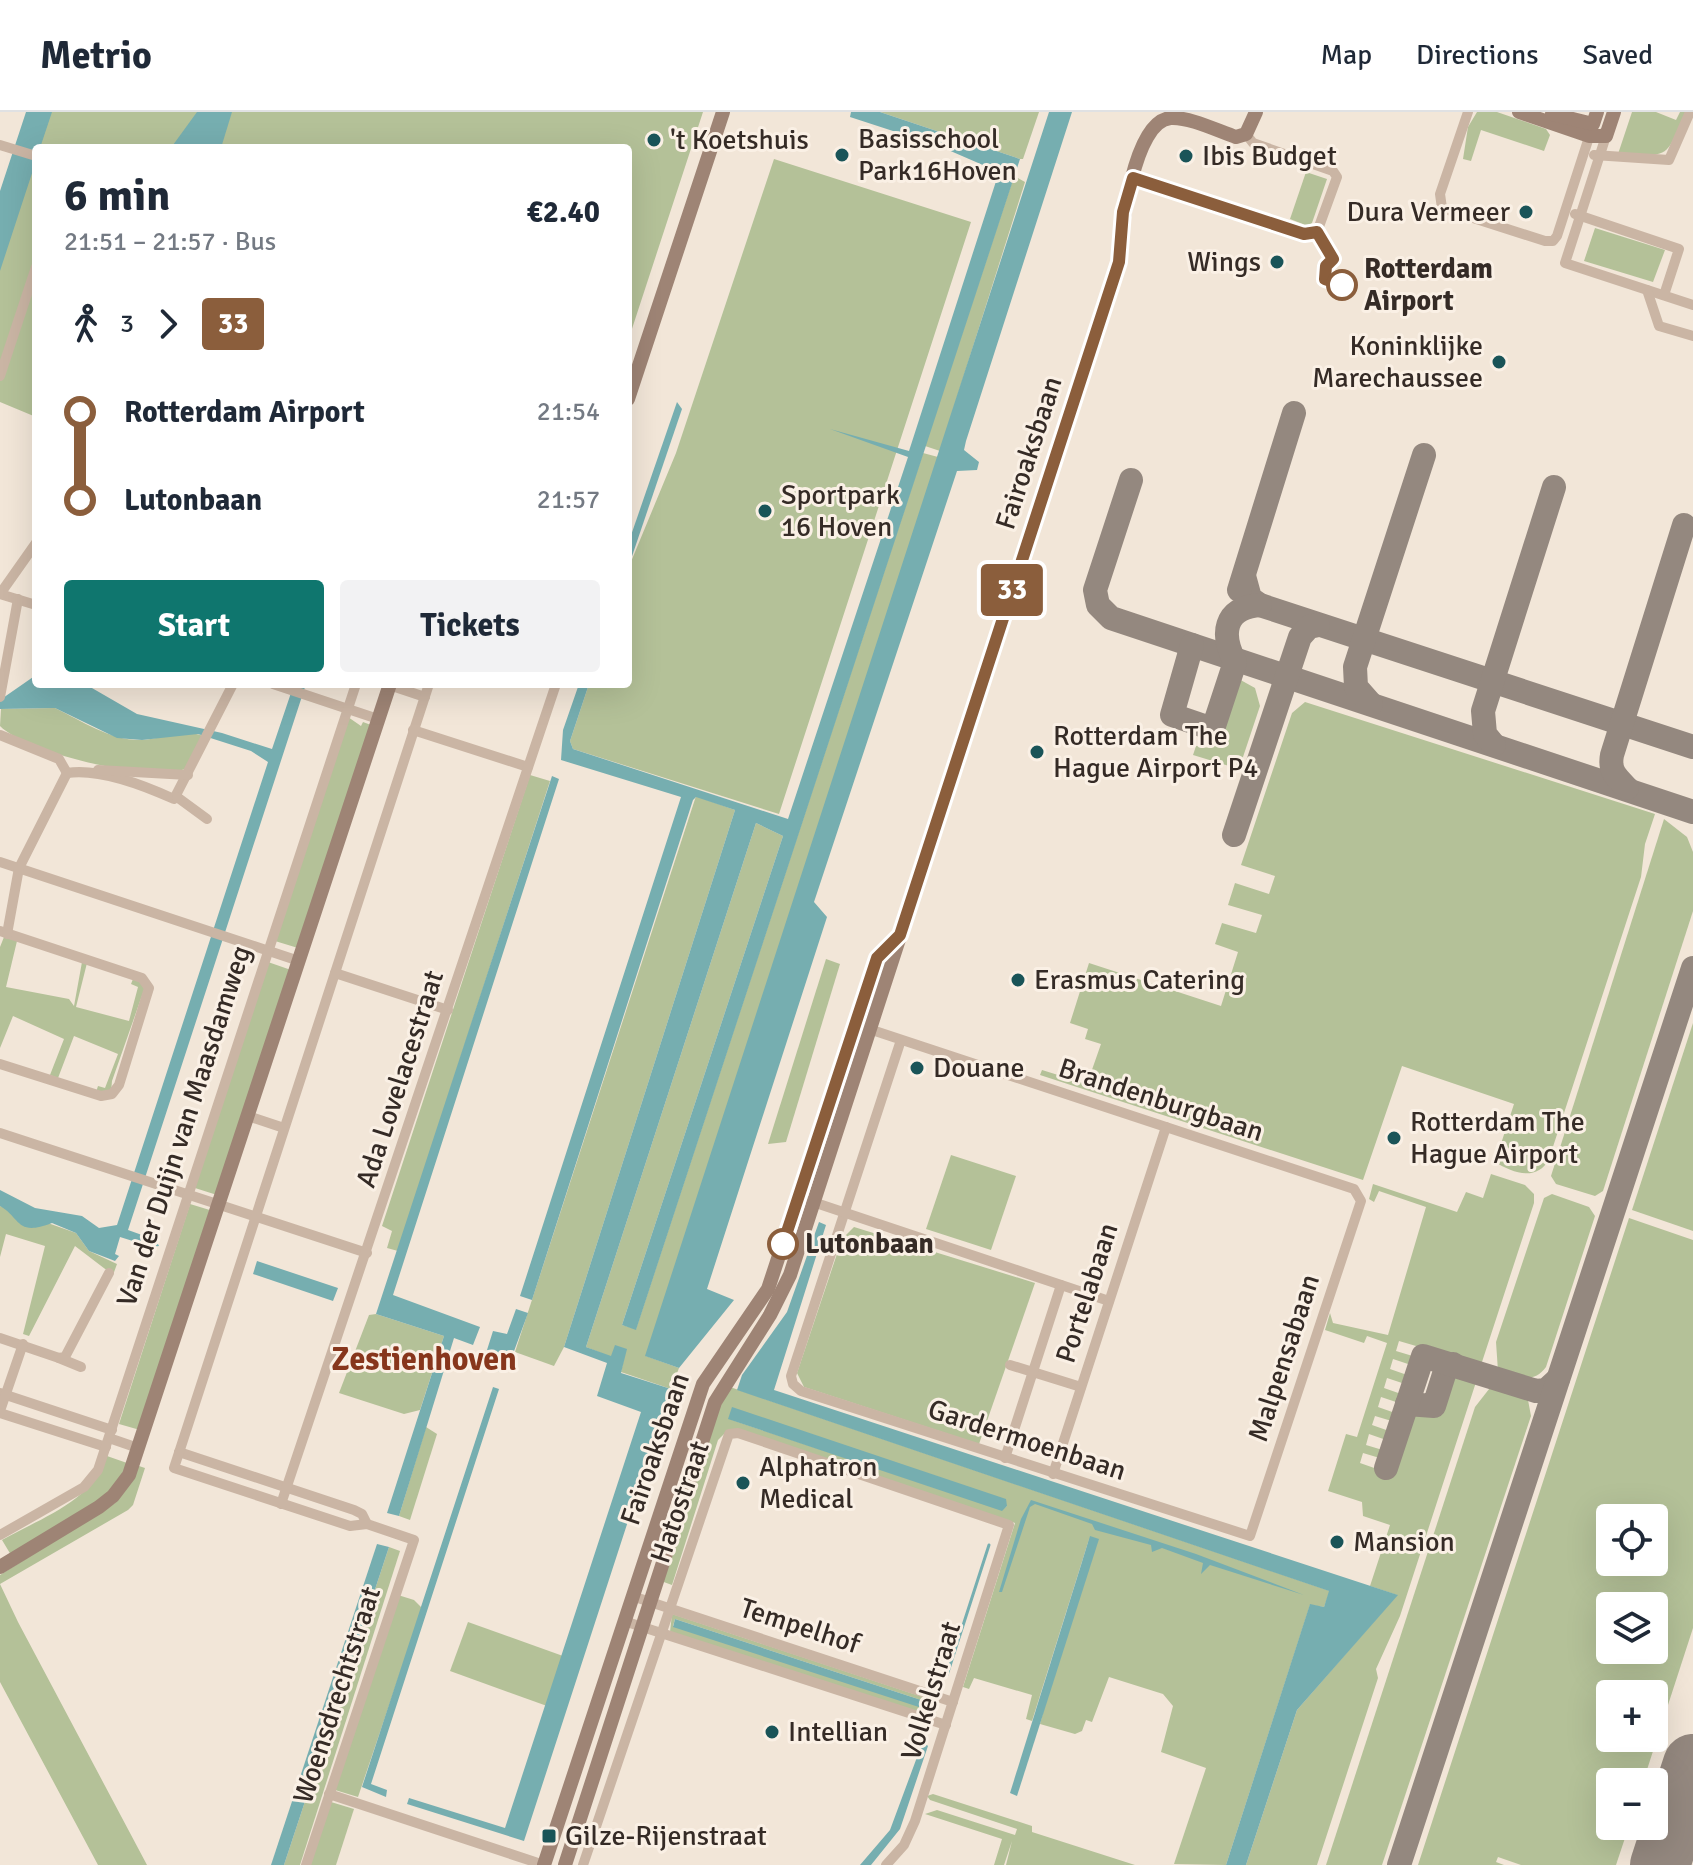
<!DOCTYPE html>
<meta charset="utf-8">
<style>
body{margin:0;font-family:Signika,sans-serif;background:#f2f2f3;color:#1f2937;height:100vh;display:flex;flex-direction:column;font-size:30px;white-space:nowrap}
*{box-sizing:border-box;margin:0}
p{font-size:26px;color:#747a83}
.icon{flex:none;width:44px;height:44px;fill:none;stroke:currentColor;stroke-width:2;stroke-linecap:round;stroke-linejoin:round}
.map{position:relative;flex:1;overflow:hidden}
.drawer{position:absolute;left:32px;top:32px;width:600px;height:544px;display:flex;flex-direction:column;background:#fff;border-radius:8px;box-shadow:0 8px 32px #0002}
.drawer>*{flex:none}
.badge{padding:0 16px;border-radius:6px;font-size:28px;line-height:52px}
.fabs{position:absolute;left:1596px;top:1392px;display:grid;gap:16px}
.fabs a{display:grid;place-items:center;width:72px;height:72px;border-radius:8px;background:#fff;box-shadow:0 8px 32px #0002;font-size:40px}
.map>.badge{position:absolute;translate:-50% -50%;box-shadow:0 0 0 4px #fff}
.legs{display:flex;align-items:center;gap:12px;height:88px;padding:0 32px;font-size:26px}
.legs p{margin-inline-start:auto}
.summary{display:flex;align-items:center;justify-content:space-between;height:136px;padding:0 32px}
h1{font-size:44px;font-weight:800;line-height:60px}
.primary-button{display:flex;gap:16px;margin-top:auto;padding:16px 32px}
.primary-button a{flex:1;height:92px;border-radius:8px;background:#0f766e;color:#fff;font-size:32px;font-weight:800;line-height:92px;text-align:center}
.primary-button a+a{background:#f2f2f3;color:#1f2937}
ul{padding:0 32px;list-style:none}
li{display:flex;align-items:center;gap:28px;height:88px;font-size:30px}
li i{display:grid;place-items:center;width:12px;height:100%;margin:0 10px;background:currentColor}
li i::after{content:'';width:20px;height:20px;margin:-10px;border:6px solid;border-radius:50%;background:#fff}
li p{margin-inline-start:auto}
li:first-child i{background:linear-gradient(#0000 50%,currentColor 0)}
li:last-child i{background:linear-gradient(currentColor 50%,#0000 0)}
header{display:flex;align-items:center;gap:48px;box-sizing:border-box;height:112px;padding:0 40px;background:#fff;border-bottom:2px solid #e0e1e3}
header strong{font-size:38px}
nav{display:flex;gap:44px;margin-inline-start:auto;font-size:28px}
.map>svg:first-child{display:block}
</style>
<header>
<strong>Metrio</strong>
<nav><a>Map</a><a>Directions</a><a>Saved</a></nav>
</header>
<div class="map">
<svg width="1693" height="1753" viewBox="0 0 1693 1753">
<rect width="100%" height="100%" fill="#f2e6d8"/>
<g fill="#b4c198" fill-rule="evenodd">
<path d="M38 0H703L628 229V36H36V305L0 290V119Z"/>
<path d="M880 0H1039L1023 47H1020Z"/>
<path d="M1477 0H1497L1546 17 1550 23 1544 39 1481 18 1471 49 1463 47 1468 15Z"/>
<path d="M1632 0H1656L1676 8 1680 0H1686C1665 48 1670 44 1618 42Z"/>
<path d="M774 47 971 110 779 702 573 637 570 629 589 572H628V457L676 341Z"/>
<path d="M1306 60 1327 67 1312 111 1308 114 1290 107Z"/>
<path d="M1014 64 1025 70 940 339 925 334Z"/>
<path d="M1595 116 1665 138 1653 170 1584 149Z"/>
<path d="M923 341 938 345 646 1244 679 1256 671 1277 621 1260 626 1237 611 1245 586 1235 756 711 783 724 622 1213 636 1217Z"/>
<path d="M1237 566 1255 576 1260 594 1239 657 1193 643 1196 634 1210 636 1215 633Z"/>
<path d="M1305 590 1655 702 1645 732 1641 765 1549 1047C1537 1070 1513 1061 1495 1050L1514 992 1402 954 1363 1068 1040 963 1042 958 1087 972 1101 932 1085 927 1088 917 1070 911 1089 851 1221 894 1238 840 1215 832 1222 811 1256 821 1262 803 1228 793 1235 771 1269 782 1275 764 1241 753 1292 601Z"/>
<path d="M55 596C82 609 111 629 142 628 163 627 182 616 203 624L185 657C151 671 27 641 0 614L1 597Z"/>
<path d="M348 605 361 614 363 610 371 613 298 836 275 829Z"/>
<path d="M530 663 550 669 398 1139 387 1136 392 1119 382 1114Z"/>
<path d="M696 684 735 698 564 1235 554 1254 515 1240Z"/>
<path d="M1664 707 1687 725 1693 740V799L1603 1079 1595 1084 1556 1072 1551 1064Z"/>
<path d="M4 825 17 829 6 875 69 887 74 894 82 850 87 851 76 895 129 909 138 875 131 872 133 867 142 870 145 875 112 969 111 980H96L98 974 105 976 118 942 74 924 58 966 50 963 64 927 13 904 0 936V835Z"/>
<path d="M826 847 840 852 786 1030 768 1032Z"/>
<path d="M268 850 291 858 217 1083 195 1076Z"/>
<path d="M1693 911V1119L1632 1098Z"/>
<path d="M951 1043 1016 1064 991 1138 926 1117Z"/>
<path d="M1491 1062 1525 1073 1534 1082V1091L1481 1253 1399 1229 1396 1239 1416 1245 1414 1254 1393 1247 1390 1257 1410 1264 1408 1273 1387 1266 1384 1276 1404 1283 1402 1292 1381 1285 1378 1295 1398 1302 1395 1310 1375 1304 1372 1313 1392 1320 1389 1329 1369 1322 1366 1333 1386 1339 1383 1347 1363 1341 1360 1351 1380 1358 1379 1363 1388 1365 1410 1298 1431 1302 1437 1299 1454 1260 1477 1267 1400 1504 1376 1557 1378 1566 1317 1753H1246L1297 1598 1397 1483 1370 1474 1390 1413 1363 1404 1362 1390 1328 1379 1346 1322 1357 1325 1387 1231 1367 1224 1364 1231 1325 1218 1330 1201 1333 1211 1388 1223 1426 1095 1379 1079 1374 1090 1369 1087 1373 1072 1457 1100 1466 1080 1483 1086Z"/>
<path d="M1552 1082 1589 1095 1595 1104 1546 1255C1533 1273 1517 1264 1498 1259L1496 1230 1544 1086Z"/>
<path d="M190 1092 213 1099 140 1318 119 1312Z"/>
<path d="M0 1094 76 1121 89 1139 117 1152 113 1163 75 1134 29 1224 23 1222 45 1134 6 1122 0 1145Z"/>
<path d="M1629 1106 1693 1128V1516L1643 1670H1610V1714H1629L1616 1753H1521L1498 1745 1496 1750 1504 1753H1418ZM1654 1406V1450H1610V1406ZM1610 1494H1654V1538H1610ZM1654 1582V1626H1610V1582Z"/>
<path d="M854 1115 1035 1171 979 1332 804 1275 797 1261 842 1127Z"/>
<path d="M376 1202 444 1224 420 1298 404 1302 339 1281 369 1203Z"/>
<path d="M1493 1272 1528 1288 1531 1304 1382 1753H1326L1475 1295Z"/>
<path d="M727 1274 1330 1479 1324 1495 1310 1493 1226 1753 1174 1752 1206 1656 1161 1640 1173 1594 1163 1582 1109 1565 1092 1610 1086 1608 1082 1619 1075 1622 1040 1612 1090 1424 1032 1609 1026 1607 1032 1583 974 1566 969 1577 963 1575 1015 1411 739 1317 727 1319 718 1328 672 1473 661 1469ZM729 1307 1007 1394 1002 1398Z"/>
<path d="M426 1315 437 1322 410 1408 399 1404Z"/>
<path d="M107 1344 127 1351C110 1396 51 1419 11 1443L2 1428C41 1406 93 1389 107 1344Z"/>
<path d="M139 1354 145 1356 133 1393 128 1398 0 1472V1463L115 1391Z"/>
<path d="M389 1435 400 1439 300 1753H284Z"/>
<path d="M0 1472 18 1510 147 1753H98L0 1570Z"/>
<path d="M398 1483 414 1488 422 1496 358 1685 335 1678Z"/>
<path d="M672 1502 938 1590 936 1601 931 1604 670 1520ZM675 1507 927 1590 673 1514Z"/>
<path d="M468 1510 563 1544 547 1594 450 1559Z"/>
<path d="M933 1682 1032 1714V1720L1135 1753H1006L1012 1729 1004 1753H994L1002 1727 925 1702 937 1698 1015 1723 1017 1717 930 1688 927 1684Z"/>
<path d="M331 1690 354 1697 336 1753H310Z"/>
</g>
<g fill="#76aeb0">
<path d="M26 0H52L40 36H36V49L0 159V79Z"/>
<path d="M197 0H232L221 36H174L173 33Z"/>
<path d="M851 0H880L1020 47 636 1218 622 1213 783 724 756 711 586 1235 611 1244 615 1233 627 1237 621 1261 671 1277 524 1729 407 1692 409 1686 505 1716 641 1300 597 1284 607 1251 564 1235 735 698 696 685 693 688 532 1188 520 1184 681 685 561 648 563 618 579 572H589L570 629 573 637 788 707 908 345 830 317 909 339 999 60 939 34 850 5Z"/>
<path d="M1049 0H1072L966 329 964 338 979 350 977 358 957 359 814 790 827 805 707 1177 734 1188 679 1256 645 1244Z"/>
<path d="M677 290 682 297 628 456V432Z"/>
<path d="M36 563V572H85L137 602 222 621 272 637 294 572H306L128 1118 156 1128 159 1134 152 1135 120 1125 115 1142 119 1144 115 1149 89 1139 76 1121 52 1111C16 1125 21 1106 0 1094V1078L35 1096 82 1104 99 1116 117 1113 268 650 251 639 198 622 142 628 117 626 55 596 0 597V588Z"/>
<path d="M552 664 559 667 393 1183 480 1215 473 1233 454 1226 399 1404 387 1401 444 1224 376 1202Z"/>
<path d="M819 1110 826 1113 774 1278 1398 1483 1297 1598 1246 1753H1226L1310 1492 1324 1495 1329 1479 737 1278 742 1263 787 1200Z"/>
<path d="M257 1149 338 1176 333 1189 253 1162Z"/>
<path d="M516 1197 528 1201 506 1261 498 1259 503 1244 487 1238 493 1219 507 1222Z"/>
<path d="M493 1275 499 1277 371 1672 387 1678 386 1685 362 1675Z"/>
<path d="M732 1295 1006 1387 1007 1394 1002 1399 728 1307Z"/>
<path d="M1031 1388 1196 1442 1304 1483 1210 1453 1201 1462 1203 1451 1162 1436 1152 1440 1151 1433 1095 1418 1092 1412 1035 1392 1030 1395 1002 1480H999L1021 1407Z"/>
<path d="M1090 1424 1099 1427 1017 1684 1010 1681Z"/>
<path d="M377 1432 389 1435 284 1753H271Z"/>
<path d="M675 1507 927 1590 930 1595 925 1597 673 1515Z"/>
<path d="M923 1629 928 1634 900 1717 871 1753H860L890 1718Z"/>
</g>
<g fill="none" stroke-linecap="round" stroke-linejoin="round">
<path stroke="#76aeb0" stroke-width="3" d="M947 1563 989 1433"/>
<g stroke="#94887f" stroke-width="24">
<path d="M1131 368 1095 478 1098 493 1111 506 1693 700"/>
<path d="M1244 464 1250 486 1260 493 1693 635"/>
<path d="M1239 478 1294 301"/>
<path d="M1192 533 1172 603 1213 617 1235 550C1221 523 1223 496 1260 493"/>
<path d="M1371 592 1356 575 1355 555 1424 343"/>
<path d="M1494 633 1485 622 1483 599 1554 375"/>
<path d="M1627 676C1616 665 1609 659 1612 643L1684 413"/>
<path d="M1234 723 1300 525 1309 515 1318 513"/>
<path d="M1407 1292 1434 1294 1447 1253 1453 1252"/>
<path d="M1386 1356 1423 1244 1536 1279 1546 1278 1558 1267"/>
<path d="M1399 1753 1693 856"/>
</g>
<path stroke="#94887f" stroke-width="60" d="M1660 1753 1693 1652"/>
<g stroke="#cab5a4" stroke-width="10">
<path d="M1468 0 1440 82 1442 96 1545 129H1553L1557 124 1591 19"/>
<path d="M1603 21 1606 24 1565 151 1693 193"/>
<path d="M0 33 36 44"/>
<path d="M1594 43 1669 48 1690 0"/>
<path d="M1133 66 1304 122 1317 120 1337 65 1333 59 1253 31 1246 22"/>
<path d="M1575 102 1679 137 1664 183"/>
<path d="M1647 178 1659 214 1693 224"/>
<path d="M0 264 36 155"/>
<path d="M0 482 36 431"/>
<path d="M0 482 36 493"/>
<path d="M273 572 378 607"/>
<path d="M389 573 425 585"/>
<path d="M0 585 18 487"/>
<path d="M413 618 528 655"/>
<path d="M0 623 59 647 67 661C100 656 143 673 174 687L233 572"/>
<path d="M98 658 188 663"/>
<path d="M177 685 207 707"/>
<path d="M0 750 299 849"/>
<path d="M0 819 142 866 149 876 119 973 112 982 101 984 0 952"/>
<path d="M7 822 19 756 67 661"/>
<path d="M335 861 448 898"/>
<path d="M855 913 869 917 1354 1077 1361 1089 1250 1424 801 1279 793 1272 791 1264 901 928"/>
<path d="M248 1004 284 1016"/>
<path d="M0 1021 367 1141"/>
<path d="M810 1089 1109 1189"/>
<path d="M0 1226 59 1246 65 1245 109 1161"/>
<path d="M59 1246 81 1255"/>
<path d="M1010 1253 1081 1275"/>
<path d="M0 1281 112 1318"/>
<path d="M0 1299 23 1232"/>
<path d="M0 1301 106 1335"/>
<path d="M109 1326 138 1336"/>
<path d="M179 1340 354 1398 362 1402 367 1412"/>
<path d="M1005 1346 1061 1173"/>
<path d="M1053 1362 1166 1015"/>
<path d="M281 1392 556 572"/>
<path d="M0 1423 84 1375 98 1358 356 572"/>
<path d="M632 1484 953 1590"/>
<path d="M624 1509 946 1613"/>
<path d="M329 1682 544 1753"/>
<path d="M306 1753 414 1428 367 1412 350 1414 174 1356 429 572"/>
<path d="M583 1753 729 1322 738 1321 1009 1413 915 1709 904 1733 886 1753"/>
</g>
<g stroke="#9e8475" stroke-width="14">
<path d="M1519 0 1589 24H1606L1614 0"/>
<path d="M1552 2 1593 12 1597 0"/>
<path d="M628 287 723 0"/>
<path d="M0 1455 99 1395 113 1384 129 1363 390 572"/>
<path d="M544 1753 703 1272 768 1177 877 846 897 826"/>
<path d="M565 1753 715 1290 770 1203 790 1163 1119 150C1121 120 1133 8 1171 6 1190 5 1218 19 1236 25L1246 22 1256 0"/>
</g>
</g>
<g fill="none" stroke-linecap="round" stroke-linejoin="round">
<defs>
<path id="line-1" d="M783 1132 877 846 900 823 1119 150 1123 100 1133 66 1304 122 1317 120 1333 147 1326 154 1325 167 1342 173"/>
</defs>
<use href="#line-1" stroke="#fff" stroke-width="18"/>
<use href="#line-1" stroke="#8b5e3c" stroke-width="12"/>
</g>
<g fill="#1a5458" stroke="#faf0e5" stroke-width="3">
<circle cx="654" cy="28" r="8"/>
<circle cx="842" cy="43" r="8"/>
<circle cx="1186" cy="44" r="8"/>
<circle cx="1526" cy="100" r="8"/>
<circle cx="1277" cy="150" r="8"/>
<circle cx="1499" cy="250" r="8"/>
<circle cx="765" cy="399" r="8"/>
<circle cx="1037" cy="640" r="8"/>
<circle cx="1018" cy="868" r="8"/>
<circle cx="917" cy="956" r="8"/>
<circle cx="1394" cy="1026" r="8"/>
<circle cx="743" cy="1371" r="8"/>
<circle cx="1337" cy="1430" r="8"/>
<circle cx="772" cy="1620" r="8"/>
<rect x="541" y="1716" width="16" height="16" rx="4"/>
</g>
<g fill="#fff" stroke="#8b5e3c" stroke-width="4">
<circle cx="1342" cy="173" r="14"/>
<circle cx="783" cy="1132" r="14"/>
</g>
<g text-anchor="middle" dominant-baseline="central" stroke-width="6" stroke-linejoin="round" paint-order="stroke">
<g font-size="28" fill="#352b26" stroke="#faf0e5" text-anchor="start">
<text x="858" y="27">Basisschool<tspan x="858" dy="32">Park16Hoven</tspan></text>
<text x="670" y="28">'t Koetshuis</text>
<text x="1202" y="44">Ibis Budget</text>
<text x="1510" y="100" text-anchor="end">Dura Vermeer</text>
<text x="1261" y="150" text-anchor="end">Wings</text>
<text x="1483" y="234" text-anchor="end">Koninklijke<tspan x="1483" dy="32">Marechaussee</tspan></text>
<text x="781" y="383">Sportpark<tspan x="781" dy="32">16 Hoven</tspan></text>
<text x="1053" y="624">Rotterdam The<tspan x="1053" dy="32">Hague Airport P4</tspan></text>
<text x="1034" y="868">Erasmus Catering</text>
<text x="933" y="956">Douane</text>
<text x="1410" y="1010">Rotterdam The<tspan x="1410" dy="32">Hague Airport</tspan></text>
<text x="759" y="1355">Alphatron<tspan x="759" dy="32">Medical</tspan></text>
<text x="1353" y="1430">Mansion</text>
<text x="788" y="1620">Intellian</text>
<text x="565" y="1724">Gilze-Rijenstraat</text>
</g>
<g font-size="28" font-weight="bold" fill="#352b26" stroke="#faf0e5" text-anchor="start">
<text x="1364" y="157">Rotterdam<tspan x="1364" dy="32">Airport</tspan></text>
<text x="805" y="1132">Lutonbaan</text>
</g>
<g font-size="28" fill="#352b26" stroke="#faf0e5">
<text transform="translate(1029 341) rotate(-72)">Fairoaksbaan</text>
<text transform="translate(400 967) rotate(-72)">Ada Lovelacestraat</text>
<text transform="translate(1161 988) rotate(18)">Brandenburgbaan</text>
<text transform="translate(184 1014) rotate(-72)">Van der Duijn van Maasdamweg</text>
<text transform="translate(1087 1181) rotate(-72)">Portelabaan</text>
<text transform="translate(1284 1246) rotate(-72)">Malpensabaan</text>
<text transform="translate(1027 1328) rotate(18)">Gardermoenbaan</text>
<text transform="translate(655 1337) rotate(-71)">Fairoaksbaan</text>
<text transform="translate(680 1390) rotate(-71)">Hatostraat</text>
<text transform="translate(800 1514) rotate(18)">Tempelhof</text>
<text transform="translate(931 1579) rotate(-73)">Volkelstraat</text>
<text transform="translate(337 1583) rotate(-72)">Woensdrechtstraat</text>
</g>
<g font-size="32" font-weight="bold" fill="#87361c" stroke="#faf0e5">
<text x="424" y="1247">Zestienhoven</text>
</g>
</g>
</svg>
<div class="fabs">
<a><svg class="icon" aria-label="locate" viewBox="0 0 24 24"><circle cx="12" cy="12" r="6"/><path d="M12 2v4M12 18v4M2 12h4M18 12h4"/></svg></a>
<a><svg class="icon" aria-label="layers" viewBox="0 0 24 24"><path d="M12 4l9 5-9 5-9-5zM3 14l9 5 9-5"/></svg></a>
<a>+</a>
<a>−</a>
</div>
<b class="badge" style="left:1012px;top:478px;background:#8b5e3c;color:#fff">33</b>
<section class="drawer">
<div class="summary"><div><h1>6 min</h1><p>21:51 – 21:57 · Bus</p></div><b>€2.40</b></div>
<div class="legs"><svg class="icon" aria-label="walk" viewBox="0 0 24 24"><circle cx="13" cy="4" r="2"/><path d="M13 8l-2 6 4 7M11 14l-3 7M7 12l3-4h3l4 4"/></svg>3<svg class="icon" aria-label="forward" viewBox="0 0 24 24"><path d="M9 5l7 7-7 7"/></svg><b class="badge" style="background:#8b5e3c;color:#fff">33</b></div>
<ul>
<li><i style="color:#8b5e3c"></i><b>Rotterdam Airport</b><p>21:54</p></li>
<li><i style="color:#8b5e3c"></i><b>Lutonbaan</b><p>21:57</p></li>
</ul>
<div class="primary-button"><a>Start</a><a>Tickets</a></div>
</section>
</div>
